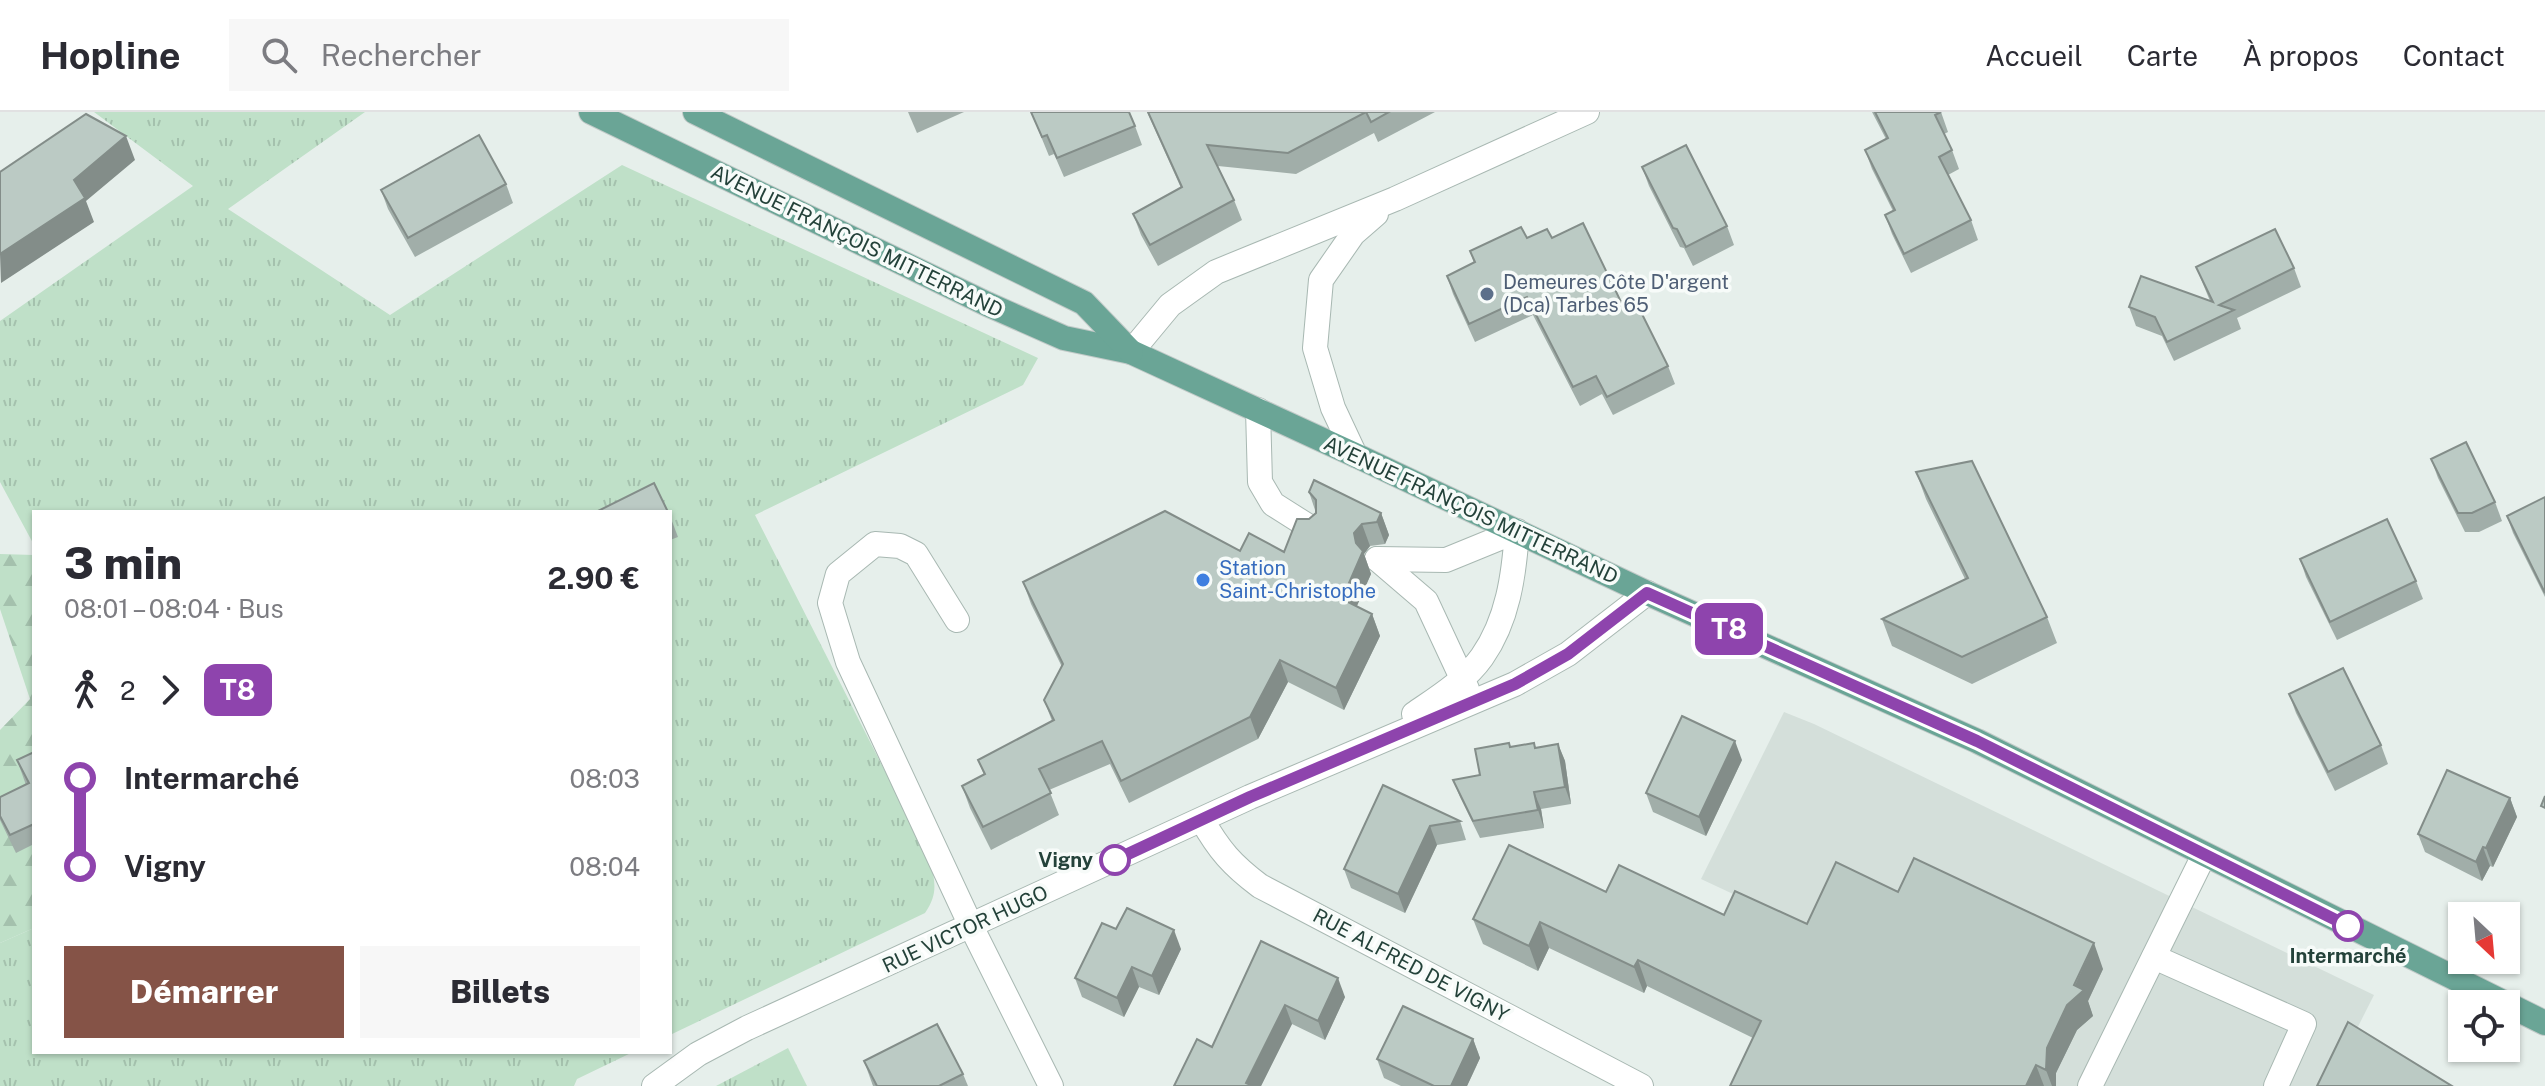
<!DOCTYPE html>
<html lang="fr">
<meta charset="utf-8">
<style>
body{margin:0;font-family:"Public Sans",sans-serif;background:#f7f7f7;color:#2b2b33;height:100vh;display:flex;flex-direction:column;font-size:30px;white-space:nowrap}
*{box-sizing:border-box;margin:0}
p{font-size:26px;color:#7c7c81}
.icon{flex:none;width:44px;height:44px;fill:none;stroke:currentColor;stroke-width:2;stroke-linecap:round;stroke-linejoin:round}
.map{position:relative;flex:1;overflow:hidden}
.details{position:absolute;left:32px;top:398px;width:640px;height:544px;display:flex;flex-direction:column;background:#fff;border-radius:0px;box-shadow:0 2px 6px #0004}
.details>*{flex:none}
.badge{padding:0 16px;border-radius:12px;font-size:28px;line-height:52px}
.needle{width:52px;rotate:154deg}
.buttons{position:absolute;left:2448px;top:790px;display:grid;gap:16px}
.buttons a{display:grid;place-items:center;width:72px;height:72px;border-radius:0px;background:#fff;box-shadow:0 2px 6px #0004;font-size:40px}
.map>.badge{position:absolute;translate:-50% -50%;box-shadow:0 0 0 4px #fff}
.legs{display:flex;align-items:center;gap:12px;height:88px;padding:0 32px;font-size:26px}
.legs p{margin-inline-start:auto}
.headline{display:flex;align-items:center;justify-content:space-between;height:136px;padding:0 32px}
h1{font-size:44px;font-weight:800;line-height:60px}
.action{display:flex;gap:16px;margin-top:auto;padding:16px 32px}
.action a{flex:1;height:92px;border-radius:0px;background:#855347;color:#fff;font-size:32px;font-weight:800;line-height:92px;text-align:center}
.action a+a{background:#f7f7f7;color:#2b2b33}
ul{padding:0 32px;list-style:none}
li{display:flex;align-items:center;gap:28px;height:88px;font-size:30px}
li i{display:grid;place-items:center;width:12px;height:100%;margin:0 10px;background:currentColor}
li i::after{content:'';width:20px;height:20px;margin:-10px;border:6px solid;border-radius:50%;background:#fff}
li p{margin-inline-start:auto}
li:first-child i{background:linear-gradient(#0000 50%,currentColor 0)}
li:last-child i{background:linear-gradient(currentColor 50%,#0000 0)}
header{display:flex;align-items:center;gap:48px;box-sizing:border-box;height:112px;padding:0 40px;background:#fff;border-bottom:2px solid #e1e1e2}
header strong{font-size:38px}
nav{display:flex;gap:44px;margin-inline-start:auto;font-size:28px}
.search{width:560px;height:72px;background:#f7f7f7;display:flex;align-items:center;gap:20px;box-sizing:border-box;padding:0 28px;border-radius:0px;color:#7c7c81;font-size:30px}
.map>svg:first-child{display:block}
</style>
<header>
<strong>Hopline</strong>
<div class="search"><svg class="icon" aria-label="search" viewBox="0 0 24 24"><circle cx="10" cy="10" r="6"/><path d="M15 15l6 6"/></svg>Rechercher</div>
<nav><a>Accueil</a><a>Carte</a><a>À propos</a><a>Contact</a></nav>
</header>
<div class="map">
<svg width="2545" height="974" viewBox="0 0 2545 974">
<defs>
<pattern id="grass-tufts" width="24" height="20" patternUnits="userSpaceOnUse" patternTransform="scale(2)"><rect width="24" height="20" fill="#bfe0c8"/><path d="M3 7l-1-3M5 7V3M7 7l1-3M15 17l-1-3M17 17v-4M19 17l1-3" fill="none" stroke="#a4c1ad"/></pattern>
<pattern id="forest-firs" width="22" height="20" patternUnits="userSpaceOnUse" patternTransform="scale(2)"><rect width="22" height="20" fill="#bfe0c8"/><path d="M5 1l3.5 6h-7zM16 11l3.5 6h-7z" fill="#a4c1ad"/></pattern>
</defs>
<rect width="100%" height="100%" fill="#e6efeb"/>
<path fill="#d4dfda" d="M1784 600 1814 612 2374 883 2328 974H1745L1823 824 1701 767Z"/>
<g fill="url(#grass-tufts)">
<path d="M94 0H365L228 97 390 203 622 53 1038 246 1023 273 755 403 931 750C935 772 938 782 925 801L670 923V400H34V433L0 370V209L193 74Z"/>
<path d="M34 816V940H633L577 967 574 974H0V831Z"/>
<path d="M788 936 807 974H716Z"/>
</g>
<path fill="url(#forest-firs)" d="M0 442 34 443V816L0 831V618L30 587 0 497Z"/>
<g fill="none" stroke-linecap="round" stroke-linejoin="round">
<defs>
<g id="minor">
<path d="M1131 240 1170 193 1216 160 1395 87 1587 0"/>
<path d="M1258 298 1260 370 1273 392 1311 416"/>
<path d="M1355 343 1333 296 1315 236 1321 168 1353 122 1376 102"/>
<path d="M1377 447 1446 448 1517 419C1514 463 1508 508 1482 545 1465 569 1437 586 1414 602"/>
<path d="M1377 447 1426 489 1467 577"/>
<path d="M957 508 916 442 900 434 875 432 838 462 830 491 848 550 971 814 1051 974"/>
<path d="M1202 708C1219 738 1232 753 1260 774L1641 974"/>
<path d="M2154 845 2304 912 2276 974"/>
<path d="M654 974 698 942 747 916 1250 685 1515 572 1568 542 1647 481"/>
<path d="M2090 974 2204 743"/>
</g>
<g id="major">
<path d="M591 0 987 192 1064 226 1131 240 1355 343 1647 481 1977 629 2545 911"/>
<path d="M695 0 1084 191 1131 240"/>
</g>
</defs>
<use href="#minor" stroke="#a8b8b2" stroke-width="26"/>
<use href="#major" stroke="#c2cac8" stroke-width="26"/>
<use href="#minor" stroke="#fff" stroke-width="24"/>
<use href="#major" stroke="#6aa596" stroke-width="24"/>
</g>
<g fill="#a1aea9">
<path d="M908 0H964L917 21Z"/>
<path d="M1031 0 1135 14 1142 33 1064 65 1054 42 1049 44Z"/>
<path d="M1147 0H1435L1378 30 1374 21 1296 62 1218 54 1234 88 1242 108 1158 154 1141 123 1133 102 1181 76Z"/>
<path d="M1872 0H1941L1948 20 1944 22 1952 38 1959 57 1948 63 1971 108 1978 128 1911 161 1892 122 1885 103 1893 99 1872 57 1865 38 1886 27Z"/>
<path d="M1642 55 1727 114 1734 133 1693 154 1684 136 1680 135 1649 74Z"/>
<path d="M506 72 513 91 415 145 388 97 381 78Z"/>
<path d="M1527 126H1552L1621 190 1668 254 1675 272 1613 303 1602 282 1580 294 1533 203 1475 230 1453 182 1447 164 1474 151 1470 139Z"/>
<path d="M2196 155 2294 156 2301 175 2237 206 2241 217 2174 249 2162 224 2136 214 2129 195 2210 189Z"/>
<path d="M2431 347 2495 390 2502 409 2479 420H2465L2438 366Z"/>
<path d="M1916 360 2047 505 2057 531 1972 572 1892 534 1882 507 1965 467 1926 387Z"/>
<path d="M1309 380 1381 401 1389 423 1385 432 1370 434 1364 442 1371 462 1356 495 1372 502 1380 524 1344 598 1288 570 1258 627 1129 691 1110 652 1049 678 1059 703 991 738 970 696 962 674 984 663 978 648 1052 609 1044 588 1062 555 1031 492 1023 470 1240 439 1284 440 1309 407 1316 401Z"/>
<path d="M2545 385V485L2513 421 2507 404Z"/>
<path d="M670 404 678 425 670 428Z"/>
<path d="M2300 447 2416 469 2423 487 2337 528 2306 465Z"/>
<path d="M2289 582 2381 633 2388 652 2335 679 2296 601Z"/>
<path d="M1558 632 1565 649 1571 692 1541 697 1544 716 1480 726 1460 685 1453 668 1480 663 1510 635 1536 636Z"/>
<path d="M34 640V732L16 741 0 708V685L26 673 17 648Z"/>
<path d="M1742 648 1706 724 1653 700 1646 681Z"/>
<path d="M1383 673 1460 709 1466 728 1437 733 1405 801 1351 776 1344 757Z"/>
<path d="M2510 686 2517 705 2493 755 2490 754 2482 769 2425 740 2418 722Z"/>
<path d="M1606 780 1724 803 1807 812 1898 780 2103 857 2088 889 2093 904 2077 918 2056 961V974H1730L1753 926 1647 874 1644 881 1549 836 1538 859 1483 832 1473 807Z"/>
<path d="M1116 817 1181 837 1159 883 1139 875 1124 905 1082 885 1075 866Z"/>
<path d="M1261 829 1345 885 1325 928 1292 912 1261 974H1174L1212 935Z"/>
<path d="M1473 927 1480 946 1467 974H1401L1384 966 1377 947Z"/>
<path d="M864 949 963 962 968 974H873Z"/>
</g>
<g fill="#838d89">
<path d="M126 24 135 48 86 89 94 110 1 171 0 142 74 68Z"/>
<path d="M1381 401 1389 423 1385 432 1377 410Z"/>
<path d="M1362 412 1370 434 1364 442 1371 462 1350 510 1342 487 1354 421Z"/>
<path d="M1372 502 1380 524 1344 598 1336 576Z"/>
<path d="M1280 548 1288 570 1258 627 1250 605Z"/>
<path d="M1735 629 1742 648 1706 724 1699 705Z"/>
<path d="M1558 632 1565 649 1571 692 1565 675Z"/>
<path d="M1534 680 1541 697 1544 716 1538 698Z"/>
<path d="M2510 686 2517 705 2493 755 2486 736Z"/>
<path d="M1430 714 1437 733 1405 801 1398 782Z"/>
<path d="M2483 735 2490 754 2482 769 2476 750Z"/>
<path d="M1540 810 1549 836 1538 859 1529 834Z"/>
<path d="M1174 818 1181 837 1159 883 1152 864Z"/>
<path d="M2094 831 2103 857 2088 889 2093 904 2077 918 2056 961V974H2052L2046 958 2047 936Z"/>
<path d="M1638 848 1647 874 1644 881 1634 855Z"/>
<path d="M1132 855 1139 875 1124 905 1117 886Z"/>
<path d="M1338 866 1345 885 1325 928 1318 909Z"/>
<path d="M1285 893 1292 912 1261 974H1247L1246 971Z"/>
<path d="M1473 927 1480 946 1467 974H1451Z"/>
<path d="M2036 953 2044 974H2026Z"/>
</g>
<g fill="#bbcac4" stroke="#838d89" stroke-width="2">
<path d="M1031 0H1129L1135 14 1057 46 1047 23 1042 25Z"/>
<path d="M1148 0H1389L1371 10 1366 0 1288 41 1207 33 1234 88 1150 133 1133 102 1182 75Z"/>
<path d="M1875 0H1941L1935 3 1952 38 1939 45 1971 108 1904 142 1885 103 1895 98 1865 38 1888 26Z"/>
<path d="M86 2 126 24 74 68 85 86 0 142V60Z"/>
<path d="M479 23 506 72 408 126 381 78Z"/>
<path d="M1686 33 1727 114 1686 135 1677 117 1673 116 1642 55Z"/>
<path d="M1583 111 1621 190 1633 184 1668 254 1607 285 1596 264 1573 275 1527 185 1469 212 1447 164 1475 150 1470 139 1521 115 1527 126 1547 117 1552 126Z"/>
<path d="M2275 117 2294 156 2219 193 2234 198 2167 230 2155 205 2129 195 2141 164 2213 190 2196 155Z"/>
<path d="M2466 330 2495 390 2472 401H2458L2431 347Z"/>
<path d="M1972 349 2047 505 1962 545 1882 507 1968 466 1916 360Z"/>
<path d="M1314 368 1381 401 1377 410 1362 412 1354 421 1356 431 1363 439 1342 487 1372 502 1336 576 1280 548 1250 605 1121 669 1102 629 1039 657 1051 681 983 715 962 674 985 662 978 648 1054 608 1044 588 1063 552 1023 470 1165 399 1240 439 1249 421 1284 440 1297 407H1309L1316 401V388L1309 380Z"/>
<path d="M654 371 668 400H596Z"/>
<path d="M2545 385V481L2507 404Z"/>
<path d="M2387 407 2416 469 2330 510 2300 447Z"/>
<path d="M2343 556 2381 633 2328 660 2289 582Z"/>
<path d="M1682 604 1735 629 1699 705 1646 681Z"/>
<path d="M1509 631 1510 635 1534 631 1535 636 1558 632 1565 675 1534 680 1538 698 1473 709 1453 668 1480 663 1475 637Z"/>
<path d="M34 640V712L10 723 0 704V685L29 671 17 648Z"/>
<path d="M2447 658 2510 686 2486 736 2483 735 2476 750 2418 722Z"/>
<path d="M1383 673 1460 709 1430 714 1398 782 1344 757Z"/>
<path d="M2545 684V696L2541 694Z"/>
<path d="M1509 733 1606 780 1619 753 1724 803 1735 779 1807 812 1836 750 1898 780 1914 746 2094 831 2074 873 2084 878 2067 893 2047 936 2046 958 2036 953 2026 974H1730L1761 909 1638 848 1634 855 1540 810 1529 834 1473 807Z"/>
<path d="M1127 796 1174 818 1152 864 1132 855 1117 886 1075 866 1102 811 1116 817Z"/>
<path d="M1261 829 1338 866 1318 909 1285 893 1246 971 1253 974H1174L1197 927 1212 935Z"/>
<path d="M1403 894 1473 927 1451 974H1434L1377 947Z"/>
<path d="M2348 910 2452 974H2317Z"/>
<path d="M937 912 963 962 939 974H877L864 949Z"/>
</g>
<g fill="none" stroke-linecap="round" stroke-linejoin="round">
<defs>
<path id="line-1" d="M1115 748 1250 685 1515 572 1568 542 1647 481 1977 629 2348 814"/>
</defs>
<use href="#line-1" stroke="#fff" stroke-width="18"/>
<use href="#line-1" stroke="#8e44ad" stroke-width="12"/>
</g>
<circle fill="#5c6f8a" stroke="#f7fbf9" stroke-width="3" cx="1487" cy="182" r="8"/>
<circle fill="#3f7fe0" stroke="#f7fbf9" stroke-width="3" cx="1203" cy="468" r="8"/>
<g fill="#fff" stroke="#8e44ad" stroke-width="4">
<circle cx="1115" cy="748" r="14"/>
<circle cx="2348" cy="814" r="14"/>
</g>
<g text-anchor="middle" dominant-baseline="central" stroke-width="7" stroke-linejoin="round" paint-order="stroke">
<g font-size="20" fill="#24423a" stroke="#f7fbf9">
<text transform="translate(857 129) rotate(26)">AVENUE FRANÇOIS MITTERRAND</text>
<text transform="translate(1471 398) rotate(25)">AVENUE FRANÇOIS MITTERRAND</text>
<text transform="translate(965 817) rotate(-25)">RUE VICTOR HUGO</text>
<text transform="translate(1411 853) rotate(28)">RUE ALFRED DE VIGNY</text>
</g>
<g font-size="20" fill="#4e5e75" stroke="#f7fbf9" text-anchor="start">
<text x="1503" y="170">Demeures Côte D'argent<tspan x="1503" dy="23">(Dca) Tarbes 65</tspan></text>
</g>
<g font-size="20" fill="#366cbe" stroke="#f7fbf9" text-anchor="start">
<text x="1219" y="456">Station<tspan x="1219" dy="23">Saint-Christophe</tspan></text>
</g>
<g font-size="20" font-weight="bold" fill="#24423a" stroke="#f7fbf9" text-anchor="end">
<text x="1093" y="748">Vigny</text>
<text x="2348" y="844" text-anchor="middle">Intermarché</text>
</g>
</g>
</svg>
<div class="buttons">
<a><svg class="needle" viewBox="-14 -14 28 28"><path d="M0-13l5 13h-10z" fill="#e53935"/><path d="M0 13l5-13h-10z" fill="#7c7c81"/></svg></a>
<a><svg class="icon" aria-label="locate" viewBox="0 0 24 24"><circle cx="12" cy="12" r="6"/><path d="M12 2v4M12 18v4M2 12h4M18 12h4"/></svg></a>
</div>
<b class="badge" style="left:1729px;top:517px;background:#8e44ad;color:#fff">T8</b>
<section class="details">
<div class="headline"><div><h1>3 min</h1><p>08:01 – 08:04 · Bus</p></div><b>2.90 €</b></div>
<div class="legs"><svg class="icon" aria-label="walk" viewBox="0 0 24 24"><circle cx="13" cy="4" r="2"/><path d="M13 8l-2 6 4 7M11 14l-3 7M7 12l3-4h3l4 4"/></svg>2<svg class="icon" aria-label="forward" viewBox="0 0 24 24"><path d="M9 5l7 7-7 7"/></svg><b class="badge" style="background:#8e44ad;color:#fff">T8</b></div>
<ul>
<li><i style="color:#8e44ad"></i><b>Intermarché</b><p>08:03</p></li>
<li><i style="color:#8e44ad"></i><b>Vigny</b><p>08:04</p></li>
</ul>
<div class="action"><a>Démarrer</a><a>Billets</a></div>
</section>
</div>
